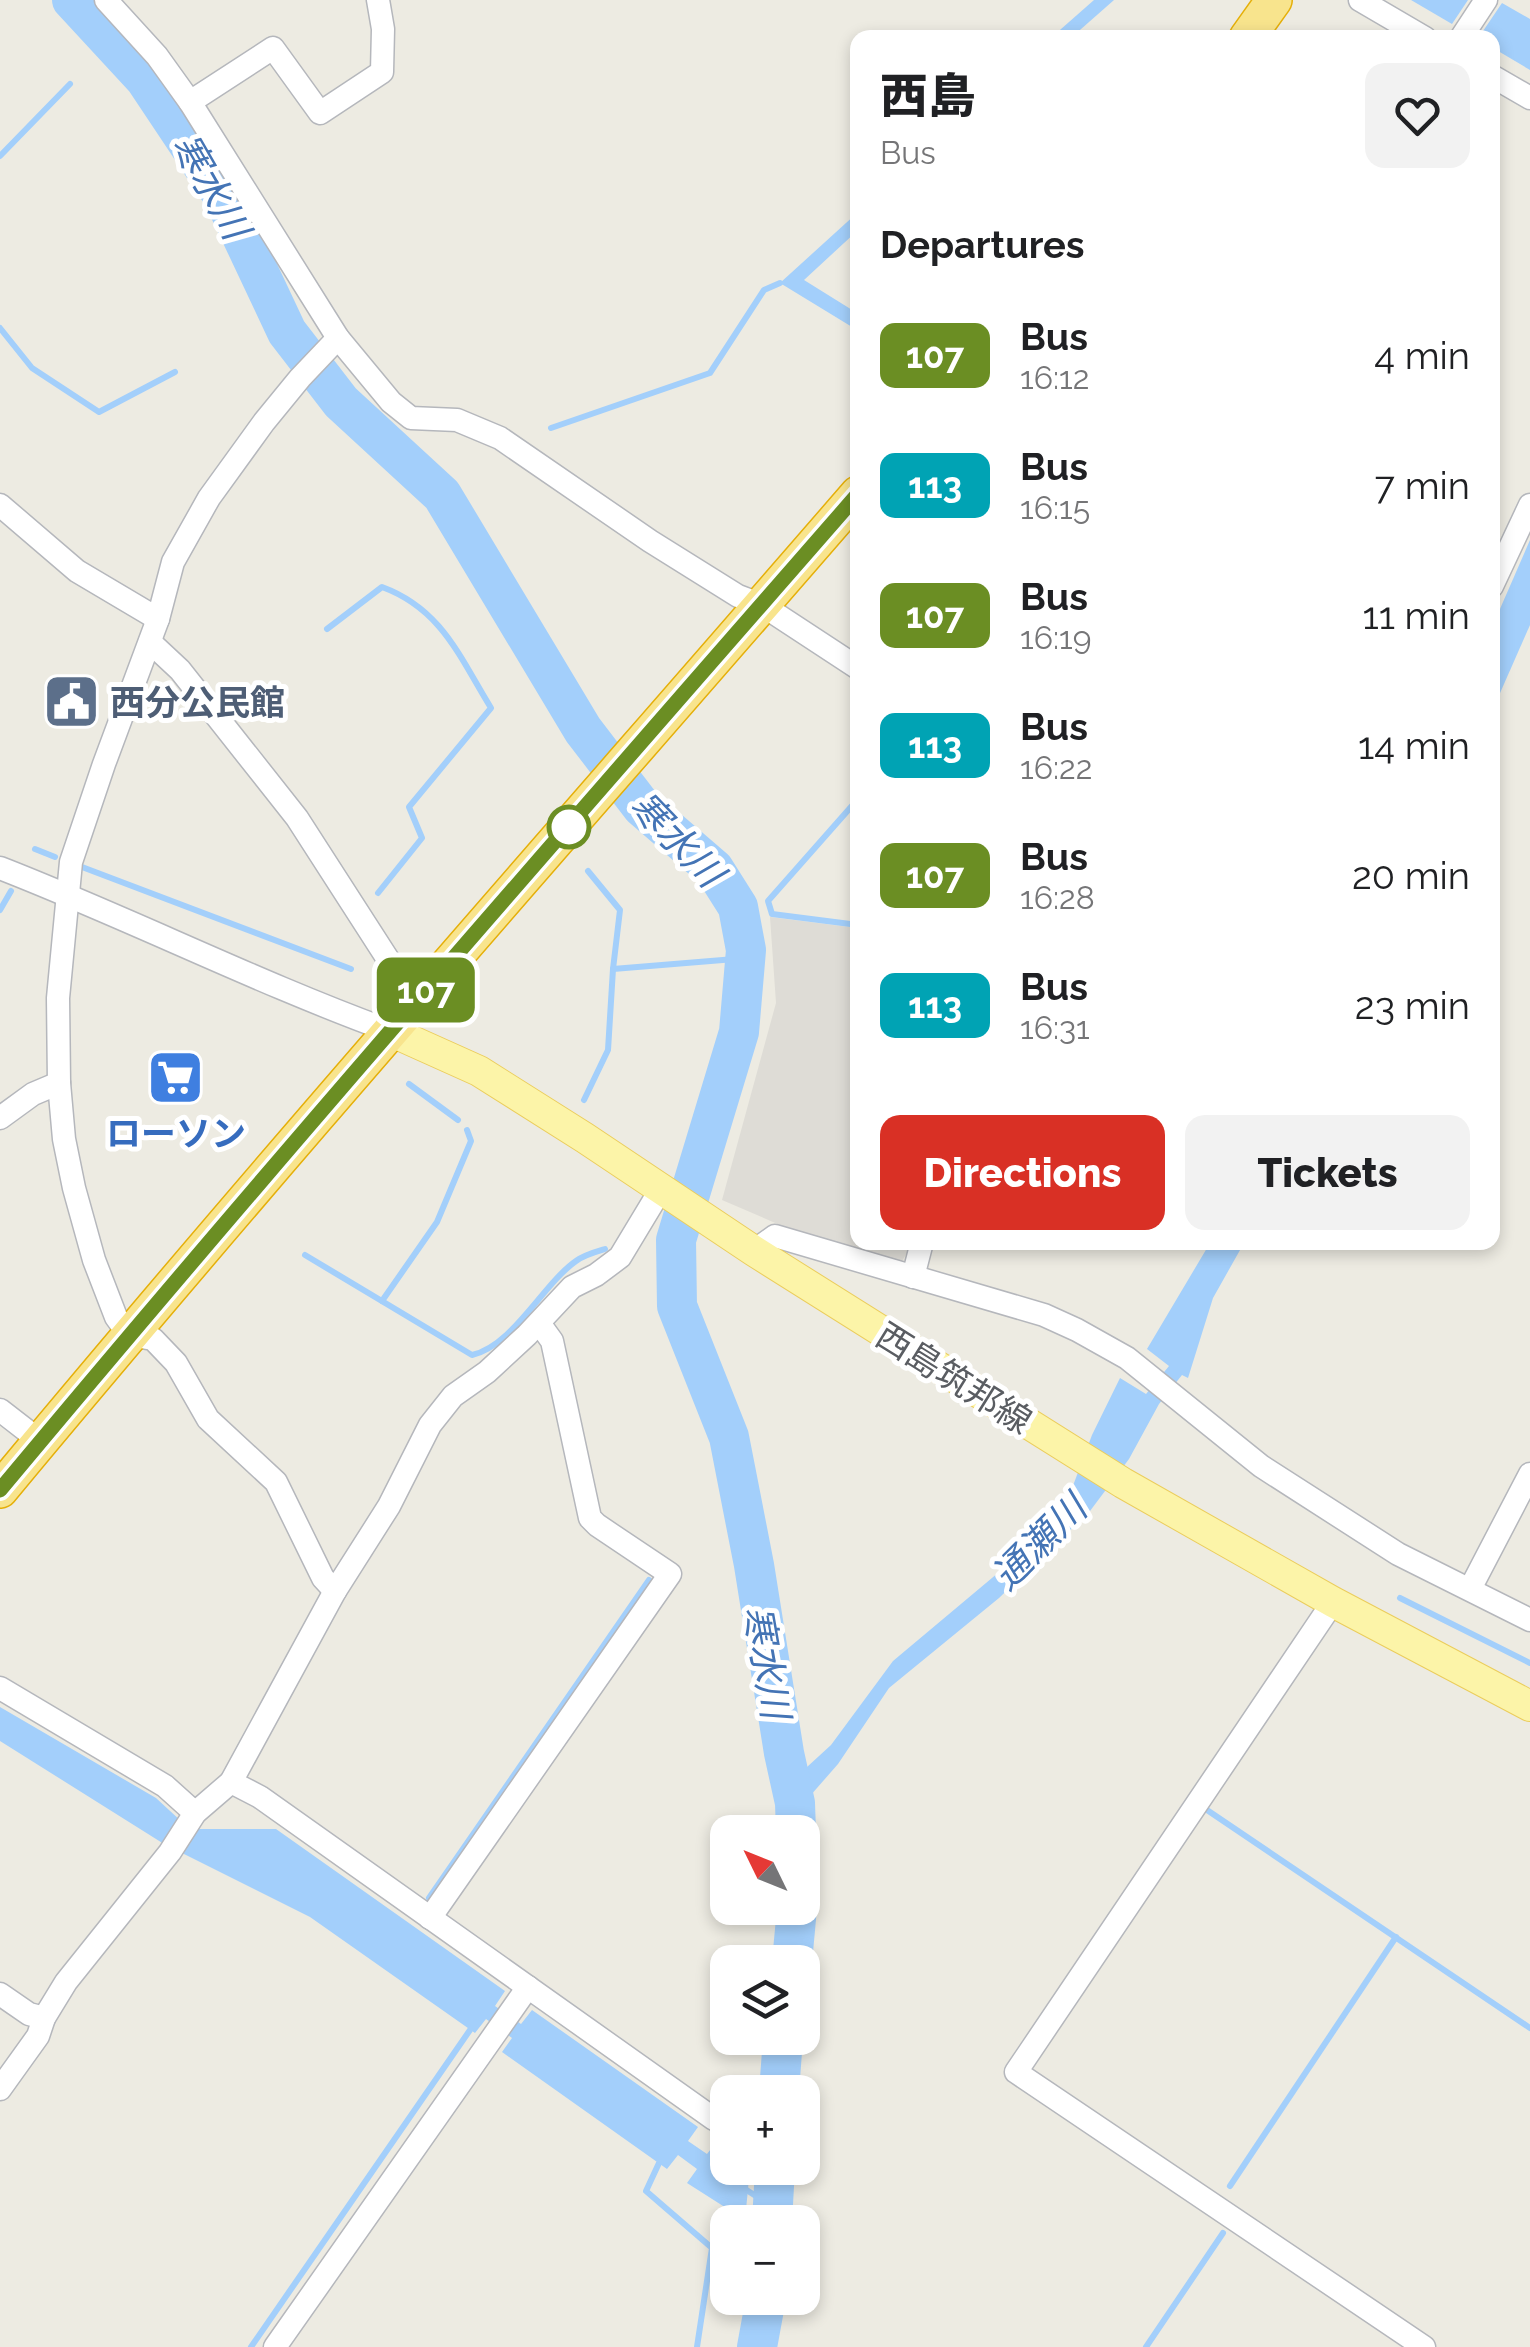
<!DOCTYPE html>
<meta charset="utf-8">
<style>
body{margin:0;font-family:Raleway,"Noto Sans JP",sans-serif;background:#f2f2f2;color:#202124;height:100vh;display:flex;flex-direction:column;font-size:38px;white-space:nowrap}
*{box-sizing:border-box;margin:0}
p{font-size:32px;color:#757577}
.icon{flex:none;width:55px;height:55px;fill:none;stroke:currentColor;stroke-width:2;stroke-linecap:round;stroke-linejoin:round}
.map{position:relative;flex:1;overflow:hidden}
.drawer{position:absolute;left:850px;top:30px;width:650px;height:1220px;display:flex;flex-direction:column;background:#fff;border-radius:20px;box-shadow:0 5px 15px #0003}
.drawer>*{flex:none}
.badge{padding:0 20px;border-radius:15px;font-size:35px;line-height:65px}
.needle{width:65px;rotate:313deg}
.fabs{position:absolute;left:710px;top:1815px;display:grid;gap:20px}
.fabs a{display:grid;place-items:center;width:110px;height:110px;border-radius:20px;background:#fff;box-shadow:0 5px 15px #0003;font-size:50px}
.map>.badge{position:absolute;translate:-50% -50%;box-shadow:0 0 0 5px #fff}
h2{padding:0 30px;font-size:38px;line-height:90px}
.round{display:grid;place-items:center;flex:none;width:105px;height:105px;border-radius:20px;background:#f2f2f2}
.head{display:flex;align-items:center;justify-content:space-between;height:170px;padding:0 30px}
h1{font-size:48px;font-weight:800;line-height:75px}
.primary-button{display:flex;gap:20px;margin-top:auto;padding:20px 30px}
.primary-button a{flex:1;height:115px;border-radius:20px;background:#d93025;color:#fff;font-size:40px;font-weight:800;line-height:115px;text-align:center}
.primary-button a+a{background:#f2f2f2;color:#202124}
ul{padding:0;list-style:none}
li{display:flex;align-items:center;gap:30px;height:130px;padding:0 30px}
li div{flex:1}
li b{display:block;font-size:38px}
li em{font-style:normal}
li .badge{min-width:110px;font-weight:700;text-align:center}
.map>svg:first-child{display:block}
</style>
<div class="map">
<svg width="1530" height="2347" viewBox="0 0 1530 2347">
<rect width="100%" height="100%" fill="#edebe2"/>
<path fill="#dedcd6" d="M770 917 857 928 858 1242 913 1243 902 1261 787 1228 722 1200 776 1003Z"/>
<g fill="#a3cffb">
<path d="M1094 0H1114L1072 37H1052Z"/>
<path d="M1411 0H1468L1452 24Z"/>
<path d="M1502 3 1530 19V70L1493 48 1492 38 1479 37Z"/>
<path d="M857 213V231L804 280 857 313V330L780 283Z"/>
<path d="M1530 540V625L1493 709V625Z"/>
<path d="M1210 1243H1244L1213 1298 1188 1378 1182 1375 1159 1404 1129 1459 1090 1511 999 1598 889 1688 838 1764 810 1796 807 1767 831 1745 893 1661 1017 1557 1068 1499 1092 1435 1120 1378 1146 1394 1169 1366 1147 1349Z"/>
<path d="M0 1707 156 1798 182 1822 197 1829H276L505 1991 495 2006 521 2024 532 2010 698 2127 688 2141 707 2154 717 2141 727 2149 728 2168H750L745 2220 687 2183 697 2169 678 2155 667 2169 502 2052 512 2038 486 2019 475 2033 310 1917 164 1844 0 1741Z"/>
</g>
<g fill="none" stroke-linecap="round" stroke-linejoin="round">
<g stroke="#a3cffb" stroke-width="6">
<path d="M0 156 70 84"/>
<path d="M0 328 32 368 99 412 175 372"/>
<path d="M551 428 710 373 764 290 780 283"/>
<path d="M327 629 382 587C442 609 460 658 491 708L409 807 422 838 378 893"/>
<path d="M858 799 768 901 772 914 858 925"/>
<path d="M35 849 55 857"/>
<path d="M82 867 351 969"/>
<path d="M588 871 620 910 613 969 735 959 746 950"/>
<path d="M0 910 11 891"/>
<path d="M409 1084 458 1120"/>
<path d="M584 1100 608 1050 613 969"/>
<path d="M305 1255 472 1355C513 1346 543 1284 576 1261 584 1255 595 1252 605 1249"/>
<path d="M382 1301 437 1222 471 1141 467 1130"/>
<path d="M1400 1598 1530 1663"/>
<path d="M1207 1810 1530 2028"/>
<path d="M429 1898 649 1580"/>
<path d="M659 2163 646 2191 712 2248 697 2347"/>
<path d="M1230 2186 1396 1937"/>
<path d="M745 2189 773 2207"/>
<path d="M251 2347 470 2030"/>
<path d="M1146 2347 1223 2233"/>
</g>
<g stroke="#a3cffb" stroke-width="40">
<path d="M72 0 145 79 223 196 287 332 341 402 442 495 583 730 642 807 714 869 738 907 746 950 739 1032 676 1240 677 1306 729 1437 754 1565 784 1753 795 1803 796 1832"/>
<path d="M792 1962 797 1908"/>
<path d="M779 2092 783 2038"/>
<path d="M772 2222 775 2168"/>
<path d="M757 2347 766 2298"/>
</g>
<defs>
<g id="minor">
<path d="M106 0 157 56 190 102 338 338 391 402 411 418 457 420 500 438 650 541 738 596 762 605 858 668"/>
<path d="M1360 0 1425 38"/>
<path d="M1461 38 1486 0"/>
<path d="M1492 76 1530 98"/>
<path d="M190 102 273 48 320 113 382 72 383 29 378 0"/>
<path d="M0 505 77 571 158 619"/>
<path d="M1492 586 1530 505"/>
<path d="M0 868C131 919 258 983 390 1031L391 964 297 818 180 670 150 642"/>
<path d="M0 1118 33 1094 59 1083"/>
<path d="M754 1251 775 1236 1044 1315 1077 1330 1127 1358 1261 1466 1398 1554 1530 1620"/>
<path d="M913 1277 922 1242"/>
<path d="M0 1410 40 1441"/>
<path d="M1470 1589 1530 1474"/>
<path d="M335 1591 323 1578 276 1482 208 1419 176 1363 153 1339 129 1335 116 1317 94 1260 74 1188 64 1139 59 1083 58 998 71 862 104 764 158 619 173 562 209 498 264 422 300 378 338 338"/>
<path d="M1333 1602 1016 2072 1424 2347"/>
<path d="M0 1688 165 1786 195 1813"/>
<path d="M231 1782 260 1797 714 2119"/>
<path d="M430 1918 670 1574 597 1525 590 1518 552 1341 539 1323"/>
<path d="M0 1994 29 2014 44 2018"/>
<path d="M0 2089 38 2036 44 2018 66 1982 170 1852 195 1813 231 1782 335 1591 389 1506 430 1425 453 1396 487 1372 527 1335 572 1287 596 1275 620 1257 661 1189"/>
<path d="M275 2347 528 1987"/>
</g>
<path id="major" d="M390 1031 479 1071 585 1138 754 1251 1123 1483 1333 1602 1530 1706"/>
<g id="highway">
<path d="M1247 38 1274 0"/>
<path d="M0 1490C280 1153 571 825 858 494"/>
</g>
</defs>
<use href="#minor" stroke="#b5b7bc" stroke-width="25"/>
<use href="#major" stroke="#ebcd5c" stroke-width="32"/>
<use href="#highway" stroke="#e5af09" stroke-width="38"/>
<use href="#minor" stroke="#fff" stroke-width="22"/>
<use href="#major" stroke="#fcf4a8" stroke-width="30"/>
<use href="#highway" stroke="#f8e48d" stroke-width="35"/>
</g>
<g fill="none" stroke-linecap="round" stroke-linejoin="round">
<defs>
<path id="line" d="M0 1490C281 1153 570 824 858 494"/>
</defs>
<use href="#line" stroke="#fff" stroke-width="22"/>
<use href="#line" stroke="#6b8e23" stroke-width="15"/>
</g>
<defs>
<symbol id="civic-square" viewBox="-11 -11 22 22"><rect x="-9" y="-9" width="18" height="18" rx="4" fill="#5c6f8a" stroke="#fff"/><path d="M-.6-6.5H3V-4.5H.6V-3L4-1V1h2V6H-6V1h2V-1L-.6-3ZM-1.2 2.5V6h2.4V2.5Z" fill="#fff"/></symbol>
<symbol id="supermarket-square" viewBox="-11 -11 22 22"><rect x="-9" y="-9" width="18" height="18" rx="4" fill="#3f7fe0" stroke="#fff"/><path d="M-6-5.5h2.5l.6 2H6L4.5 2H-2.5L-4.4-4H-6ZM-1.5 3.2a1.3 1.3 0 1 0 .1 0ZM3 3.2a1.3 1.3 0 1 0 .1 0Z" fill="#fff"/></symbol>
</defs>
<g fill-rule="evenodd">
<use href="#civic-square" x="40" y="670" width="63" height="63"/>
<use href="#supermarket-square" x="144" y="1046" width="63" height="63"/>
</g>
<circle fill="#fff" stroke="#6b8e23" stroke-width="5" cx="569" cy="827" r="20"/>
<g text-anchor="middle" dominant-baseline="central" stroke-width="10" stroke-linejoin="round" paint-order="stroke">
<g font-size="35" font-weight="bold" fill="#4e5e75" stroke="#fff" text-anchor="start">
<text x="110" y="702">西分公民館</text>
</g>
<g font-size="35" font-weight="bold" fill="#366cbe" stroke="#fff">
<text x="176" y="1133">ローソン</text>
</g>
<g font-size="35" fill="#5a5d62" stroke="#fff">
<text transform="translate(954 1378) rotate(32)">西島筑邦線</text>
</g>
<g font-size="38" font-style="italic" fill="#4474b5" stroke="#fff">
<text transform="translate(211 186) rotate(60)">寒水川</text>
<text transform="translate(677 839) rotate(46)">寒水川</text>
<text transform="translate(1039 1542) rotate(-45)">通瀬川</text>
<text transform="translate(767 1662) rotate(80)">寒水川</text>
</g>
</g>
</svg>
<div class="fabs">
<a><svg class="needle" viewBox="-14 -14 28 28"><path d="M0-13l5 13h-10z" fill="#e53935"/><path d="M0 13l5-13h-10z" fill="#757577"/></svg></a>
<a><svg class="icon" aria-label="layers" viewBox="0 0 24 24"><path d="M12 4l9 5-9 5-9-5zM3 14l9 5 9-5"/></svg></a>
<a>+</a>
<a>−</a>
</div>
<b class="badge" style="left:426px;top:990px;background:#6b8e23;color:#fff">107</b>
<section class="drawer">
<div class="head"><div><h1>西島</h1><p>Bus</p></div><a class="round"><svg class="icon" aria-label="heart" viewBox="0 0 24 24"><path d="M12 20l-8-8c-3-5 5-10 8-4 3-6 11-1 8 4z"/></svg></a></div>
<h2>Departures</h2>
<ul>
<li><span class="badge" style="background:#6b8e23;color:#fff">107</span><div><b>Bus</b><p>16:12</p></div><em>4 min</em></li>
<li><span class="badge" style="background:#00a3b4;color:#fff">113</span><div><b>Bus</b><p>16:15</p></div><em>7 min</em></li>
<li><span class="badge" style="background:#6b8e23;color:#fff">107</span><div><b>Bus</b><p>16:19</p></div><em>11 min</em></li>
<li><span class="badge" style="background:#00a3b4;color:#fff">113</span><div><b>Bus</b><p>16:22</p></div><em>14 min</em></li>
<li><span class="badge" style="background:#6b8e23;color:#fff">107</span><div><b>Bus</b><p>16:28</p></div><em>20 min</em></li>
<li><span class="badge" style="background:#00a3b4;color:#fff">113</span><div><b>Bus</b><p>16:31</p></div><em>23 min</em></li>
</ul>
<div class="primary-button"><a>Directions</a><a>Tickets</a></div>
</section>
</div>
